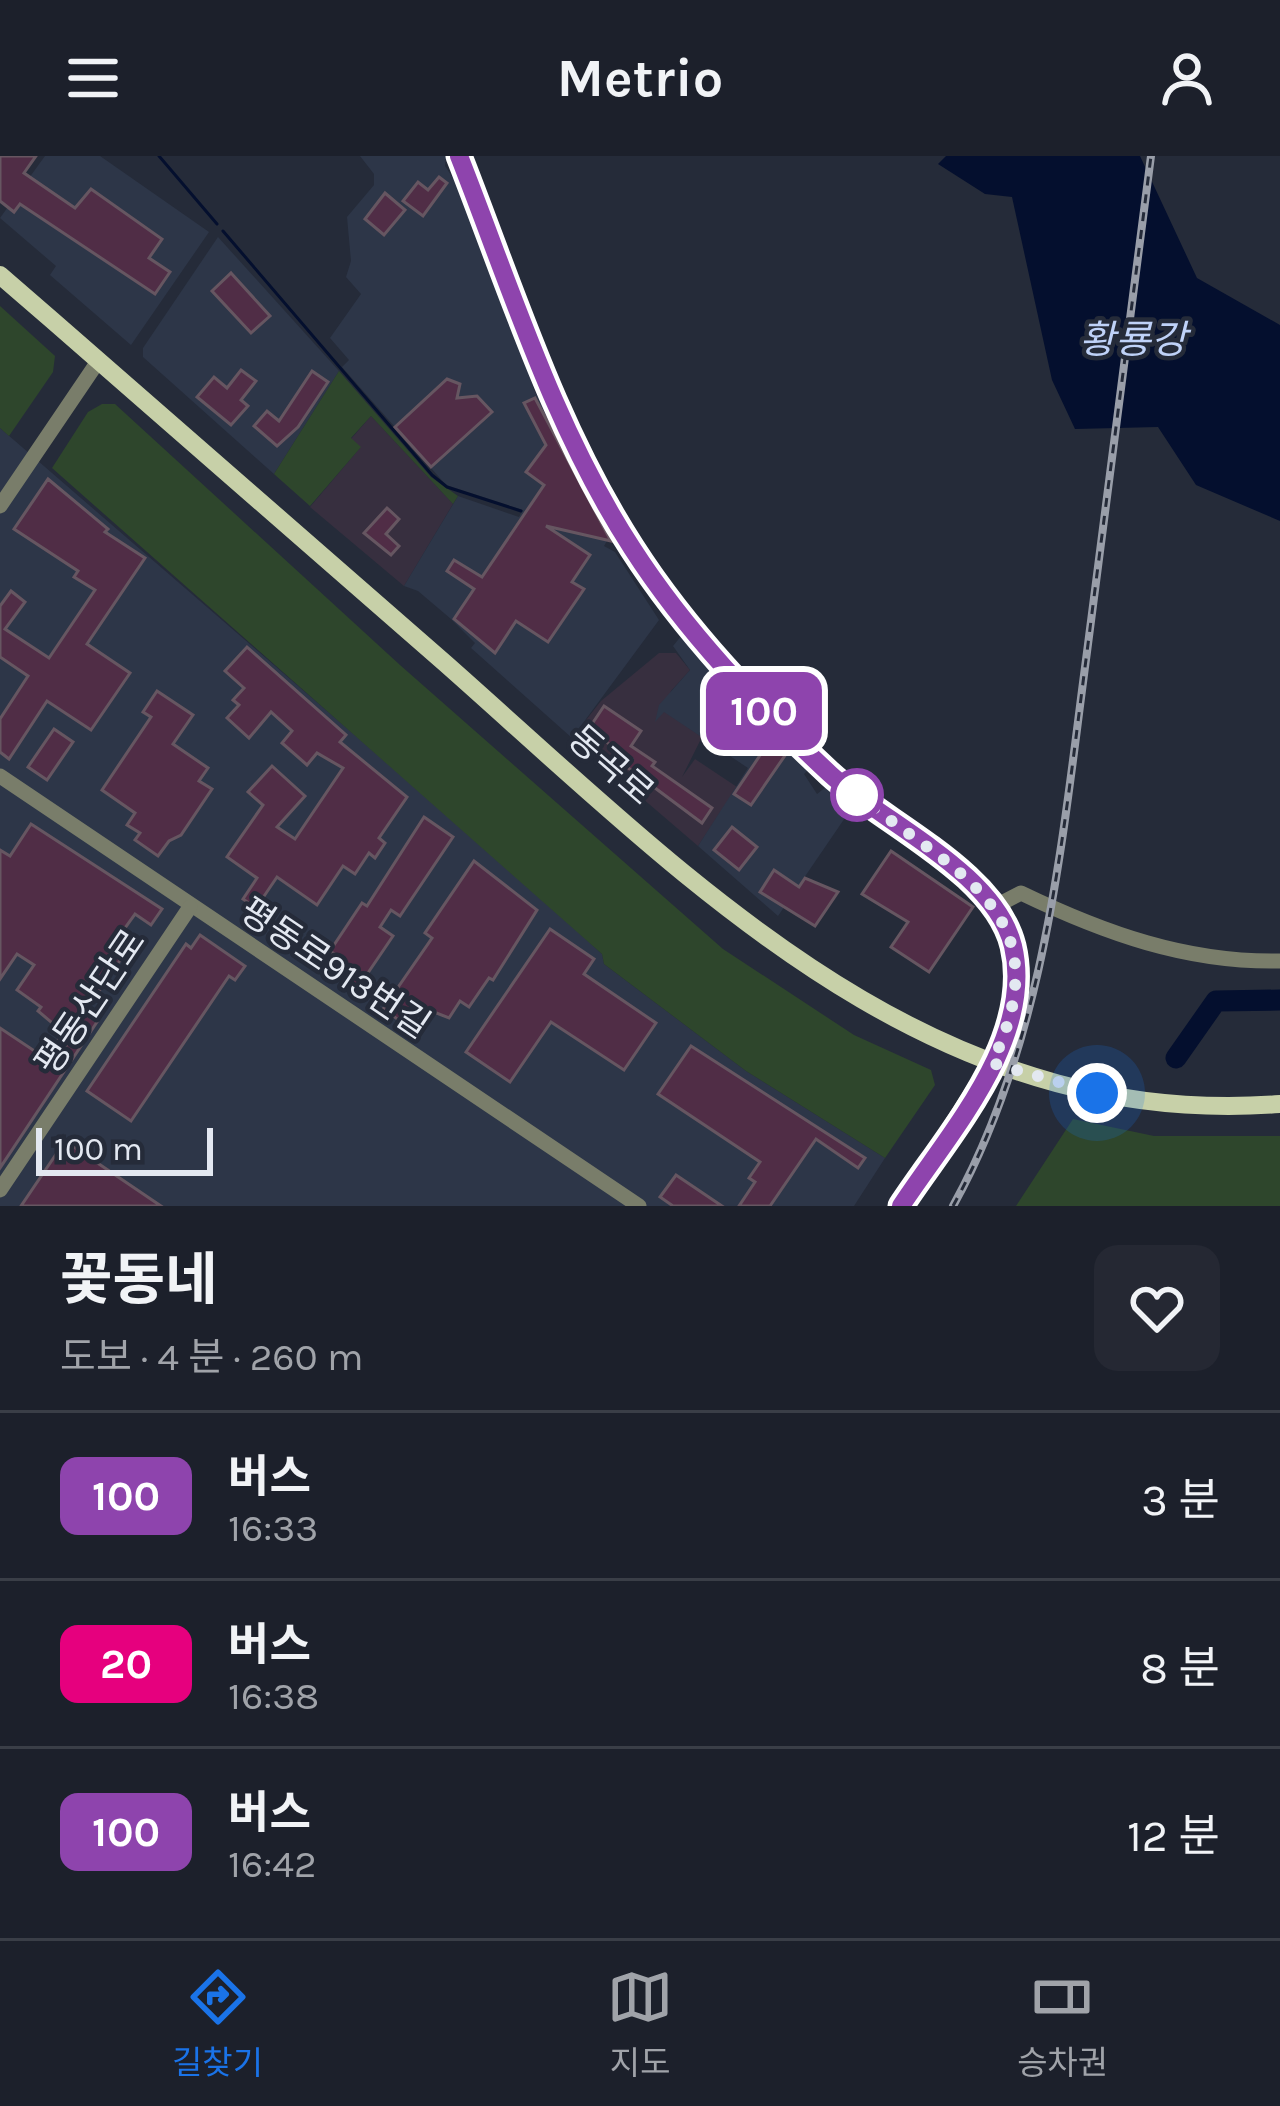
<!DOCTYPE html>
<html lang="ko">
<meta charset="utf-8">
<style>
body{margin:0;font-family:Karla,"Noto Sans KR",sans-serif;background:#252833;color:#f1f3f6;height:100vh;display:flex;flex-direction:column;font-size:45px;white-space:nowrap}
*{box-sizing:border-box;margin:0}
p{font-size:39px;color:#a0a3a9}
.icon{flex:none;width:66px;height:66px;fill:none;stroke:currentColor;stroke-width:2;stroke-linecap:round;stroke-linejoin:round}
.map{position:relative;height:1050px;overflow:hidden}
.panel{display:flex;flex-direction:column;background:#1c202b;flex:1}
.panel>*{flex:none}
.badge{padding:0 24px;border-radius:18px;font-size:42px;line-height:78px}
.scale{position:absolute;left:36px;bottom:30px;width:177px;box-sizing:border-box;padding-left:12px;border:6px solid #e3e8f1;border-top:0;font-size:33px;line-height:42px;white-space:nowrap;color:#e3e8f1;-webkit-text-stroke:9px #252b39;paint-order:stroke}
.you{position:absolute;width:60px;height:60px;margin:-30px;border:9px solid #fff;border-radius:50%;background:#1a73e8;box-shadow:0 0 0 18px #1a73e833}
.map>.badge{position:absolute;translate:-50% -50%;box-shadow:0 0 0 6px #fff}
.round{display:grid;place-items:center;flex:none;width:126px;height:126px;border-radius:24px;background:#252833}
.overview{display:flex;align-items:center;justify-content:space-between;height:204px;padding:0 60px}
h1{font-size:57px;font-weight:700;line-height:90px}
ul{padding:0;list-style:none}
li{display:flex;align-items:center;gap:36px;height:168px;padding:0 60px;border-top:3px solid #3a3e47}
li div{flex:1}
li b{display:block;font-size:45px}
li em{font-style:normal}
li .badge{min-width:132px;font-weight:700;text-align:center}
header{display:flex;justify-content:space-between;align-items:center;height:156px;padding:0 60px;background:#1c202b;font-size:54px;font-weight:700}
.dock{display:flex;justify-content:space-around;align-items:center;height:168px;border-top:3px solid #3a3e47;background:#1c202b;font-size:33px;color:#a0a3a9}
.dock a{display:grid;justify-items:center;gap:6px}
.dock .current{color:#1a73e8}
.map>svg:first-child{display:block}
</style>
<header><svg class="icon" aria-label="menu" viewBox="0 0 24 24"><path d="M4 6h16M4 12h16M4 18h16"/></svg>Metrio<svg class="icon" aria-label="person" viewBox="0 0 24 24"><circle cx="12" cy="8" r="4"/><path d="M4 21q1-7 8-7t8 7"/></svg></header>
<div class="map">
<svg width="1280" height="1050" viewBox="0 0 1280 1050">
<rect width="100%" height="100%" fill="#252b39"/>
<g fill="#372f3f">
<path d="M371 260 453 348 404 430 310 351 360 292 351 283Z"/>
<path d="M659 497H676L690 514 671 535 664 555 702 581 682 621 695 603 737 631 698 690 572 582 601 545Z"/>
</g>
<g fill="#2d3648">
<path d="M45 0H100L209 76 131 189 50 119 56 110 0 62Z"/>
<path d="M360 0H446L445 10 470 48 503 136 534 234 611 378 604 390 615 396 659 464 572 582 471 492 475 487 451 463 418 435 404 430 458 340 519 361 523 354 446 329 342 211 349 204 330 182 361 138 346 121 351 105 347 61 374 29V18Z"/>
<path d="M218 81 339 215 274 318 143 201V192Z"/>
<path d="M0 272 513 716 602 798 604 808 746 915 885 1002 854 1050H0Z"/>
<path d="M682 479 808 614 804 618 817 638 826 631 851 653 778 760 698 690 748 612 664 556 655 566 659 549 690 514 673 490Z"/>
</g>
<g fill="#2e462c">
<path d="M0 150 55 200 53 216 9 280 0 272Z"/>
<path d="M339 215 431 321 458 340 453 348 371 260 351 282 361 291 310 350 274 318Z"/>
<path d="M102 248H115L400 509 723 793 854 879 931 914 935 929 885 1002 746 915 604 808 602 798 52 312 88 256Z"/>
<path d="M1073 963 1154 980H1280V1050H1016Z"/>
</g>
<path fill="#040f2e" d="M946 0H1140L1197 122 1280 169V365L1196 329 1158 271 1075 273 1052 224 1012 41 985 38 938 8Z"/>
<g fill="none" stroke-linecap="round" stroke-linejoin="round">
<g stroke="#040f2e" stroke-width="3">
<path d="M159 0 217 68"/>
<path d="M223 75 432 319 447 331 521 355"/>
</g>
<path stroke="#040f2e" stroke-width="21" d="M1176 902 1216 845 1280 844"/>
</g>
<g fill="#502d46" stroke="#665661" stroke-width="3">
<path d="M0 0H36L24 17 75 52 91 33 162 83 149 102 170 116 155 138 20 48 14 56 0 45Z"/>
<path d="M439 21 447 27 423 60 403 45 418 26 428 34Z"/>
<path d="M385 37 405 54 384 79 365 63Z"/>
<path d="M231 117 270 160 251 177 212 135Z"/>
<path d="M241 214 256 225 241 244 248 250 231 269 197 241 214 221 227 232Z"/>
<path d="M312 215 328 226 298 271 277 290 254 270 267 255 279 265Z"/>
<path d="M447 223 460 228 457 242 477 240 492 256 431 311 395 271Z"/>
<path d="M535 242 611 385 546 370 590 399 572 426 584 433 548 486 516 465 495 497 454 463 474 433 447 415 454 404 482 421 544 329 526 316 546 289 524 247Z"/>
<path d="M48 323 108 373 105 376 145 402 87 488 130 517 91 574 47 545 9 603 0 596V563L28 520 0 501V450L11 435 25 446 5 473 49 502 95 434 74 421 78 415 14 373Z"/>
<path d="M387 352 399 363 386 378 399 390 391 399 364 377Z"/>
<path d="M247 491 346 579 340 586 407 641 379 682 385 687 375 702 369 697 355 718 343 710 317 749 277 721 256 752 243 743 257 722 227 701 263 649 248 636 272 610 305 640 277 671 295 683 343 612 317 597 307 609 282 587 292 575 271 556 249 582 227 562 239 549 233 544 244 532 225 515Z"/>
<path d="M157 535 193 559 173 588 208 612 199 625 212 633 181 679 169 685 158 700 135 684 140 677 127 669 135 657 102 634 151 561 143 556Z"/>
<path d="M604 550 641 575 631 590 655 606 652 610 712 652 702 667 627 611 632 603 588 574Z"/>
<path d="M54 573 73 586 47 624 28 611Z"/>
<path d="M769 586 786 598 751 649 734 638Z"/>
<path d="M424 661 453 681 400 760 391 754 380 771 393 780 357 833 327 813 336 799 330 795 362 747 367 750Z"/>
<path d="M31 668 162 753 151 769 135 758 122 776 134 784 84 857 97 866 0 1012V872L54 908 66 890 58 884 63 876 38 855 41 851 17 834 34 809 17 798 0 823V694L10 700Z"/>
<path d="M732 671 757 691 739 714 714 694Z"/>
<path d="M891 695 973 751 929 816 891 791 908 766 862 738Z"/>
<path d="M474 705 537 754 493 824 489 822 469 851 460 845 449 862 419 850 406 869 383 853 432 782 425 777Z"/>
<path d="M774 714 799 731 805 722 838 736 815 770 760 736Z"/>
<path d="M550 773 594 803 584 818 656 867 624 914 551 866 510 926 466 896Z"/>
<path d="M200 779 245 810 235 824 229 820 131 965 87 935 186 788 191 792Z"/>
<path d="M691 890 865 1002 858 1012 816 983 770 1050H739L755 1026 749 1022 760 1006 658 938Z"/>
<path d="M65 985 161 1050H21Z"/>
<path d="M676 1019 722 1050H673L660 1041Z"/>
</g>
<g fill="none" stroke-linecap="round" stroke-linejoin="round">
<g stroke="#797d6a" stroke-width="15">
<path d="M459 0C511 132 555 269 631 390 670 453 723 513 775 566 817 610 865 646 914 682 941 703 978 724 996 753 1028 807 1017 854 992 907"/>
<path d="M0 350 99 204"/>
<path d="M0 620 639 1050"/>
<path d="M994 751 1021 737C1104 777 1187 807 1280 805"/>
<path d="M0 1034 190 751"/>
</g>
<g stroke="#c7d0a8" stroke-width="18">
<path d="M0 119C149 248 297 378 446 508 689 723 927 975 1280 948"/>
<path d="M901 1050 992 907"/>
</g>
<defs>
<path id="rail" d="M953 1050C1046 882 1062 683 1087 496 1108 331 1130 165 1151 0"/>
</defs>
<use href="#rail" stroke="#999ea9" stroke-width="8"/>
<use href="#rail" stroke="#252b39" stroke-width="3" stroke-dasharray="9" stroke-linecap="butt"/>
</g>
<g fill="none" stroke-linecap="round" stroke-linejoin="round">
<defs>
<path id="line" d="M459 0C511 132 554 272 632 392 686 476 757 550 830 618 883 667 995 716 1013 790 1035 883 949 977 901 1050"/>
</defs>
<use href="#line" stroke="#fff" stroke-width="27"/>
<use href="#line" stroke="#8e44ad" stroke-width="18"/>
<path stroke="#e3e8f1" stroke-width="12" stroke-dasharray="0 21.6" d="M857 639C960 720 1063 758 992 907L1097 937"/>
</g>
<circle fill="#fff" stroke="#8e44ad" stroke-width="6" cx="857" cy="639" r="24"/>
<g text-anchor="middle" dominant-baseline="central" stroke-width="9" stroke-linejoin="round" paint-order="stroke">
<g font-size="36" fill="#e3e8f1" stroke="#252b39">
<text transform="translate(611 609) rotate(41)">동곡로</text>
<text transform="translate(335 812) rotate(34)">평동로913번길</text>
<text transform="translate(90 846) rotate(-56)">평동산단로</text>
</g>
<g font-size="39" font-style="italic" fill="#bfd2f8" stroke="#252b39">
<text x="1133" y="184">황룡강</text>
</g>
</g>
</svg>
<div class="scale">100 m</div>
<div class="you" style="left:1097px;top:937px"></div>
<b class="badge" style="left:764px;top:555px;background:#8e44ad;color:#fff">100</b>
</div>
<section class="panel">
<div class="overview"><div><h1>꽃동네</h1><p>도보 · 4 분 · 260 m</p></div><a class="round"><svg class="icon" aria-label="heart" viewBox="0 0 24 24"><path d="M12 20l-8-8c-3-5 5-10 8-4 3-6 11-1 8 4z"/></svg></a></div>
<ul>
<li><span class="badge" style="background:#8e44ad;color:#fff">100</span><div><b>버스</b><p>16:33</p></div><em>3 분</em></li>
<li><span class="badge" style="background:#e6007e;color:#fff">20</span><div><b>버스</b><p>16:38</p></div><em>8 분</em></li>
<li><span class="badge" style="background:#8e44ad;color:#fff">100</span><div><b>버스</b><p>16:42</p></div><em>12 분</em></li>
</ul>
</section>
<nav class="dock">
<a class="current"><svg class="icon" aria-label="directions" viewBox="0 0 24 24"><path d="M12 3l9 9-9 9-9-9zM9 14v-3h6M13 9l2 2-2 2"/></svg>길찾기</a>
<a><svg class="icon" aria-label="map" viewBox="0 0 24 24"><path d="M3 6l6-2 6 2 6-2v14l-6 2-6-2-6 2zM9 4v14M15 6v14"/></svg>지도</a>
<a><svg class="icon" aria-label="tickets" viewBox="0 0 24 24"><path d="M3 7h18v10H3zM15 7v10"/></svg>승차권</a>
</nav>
